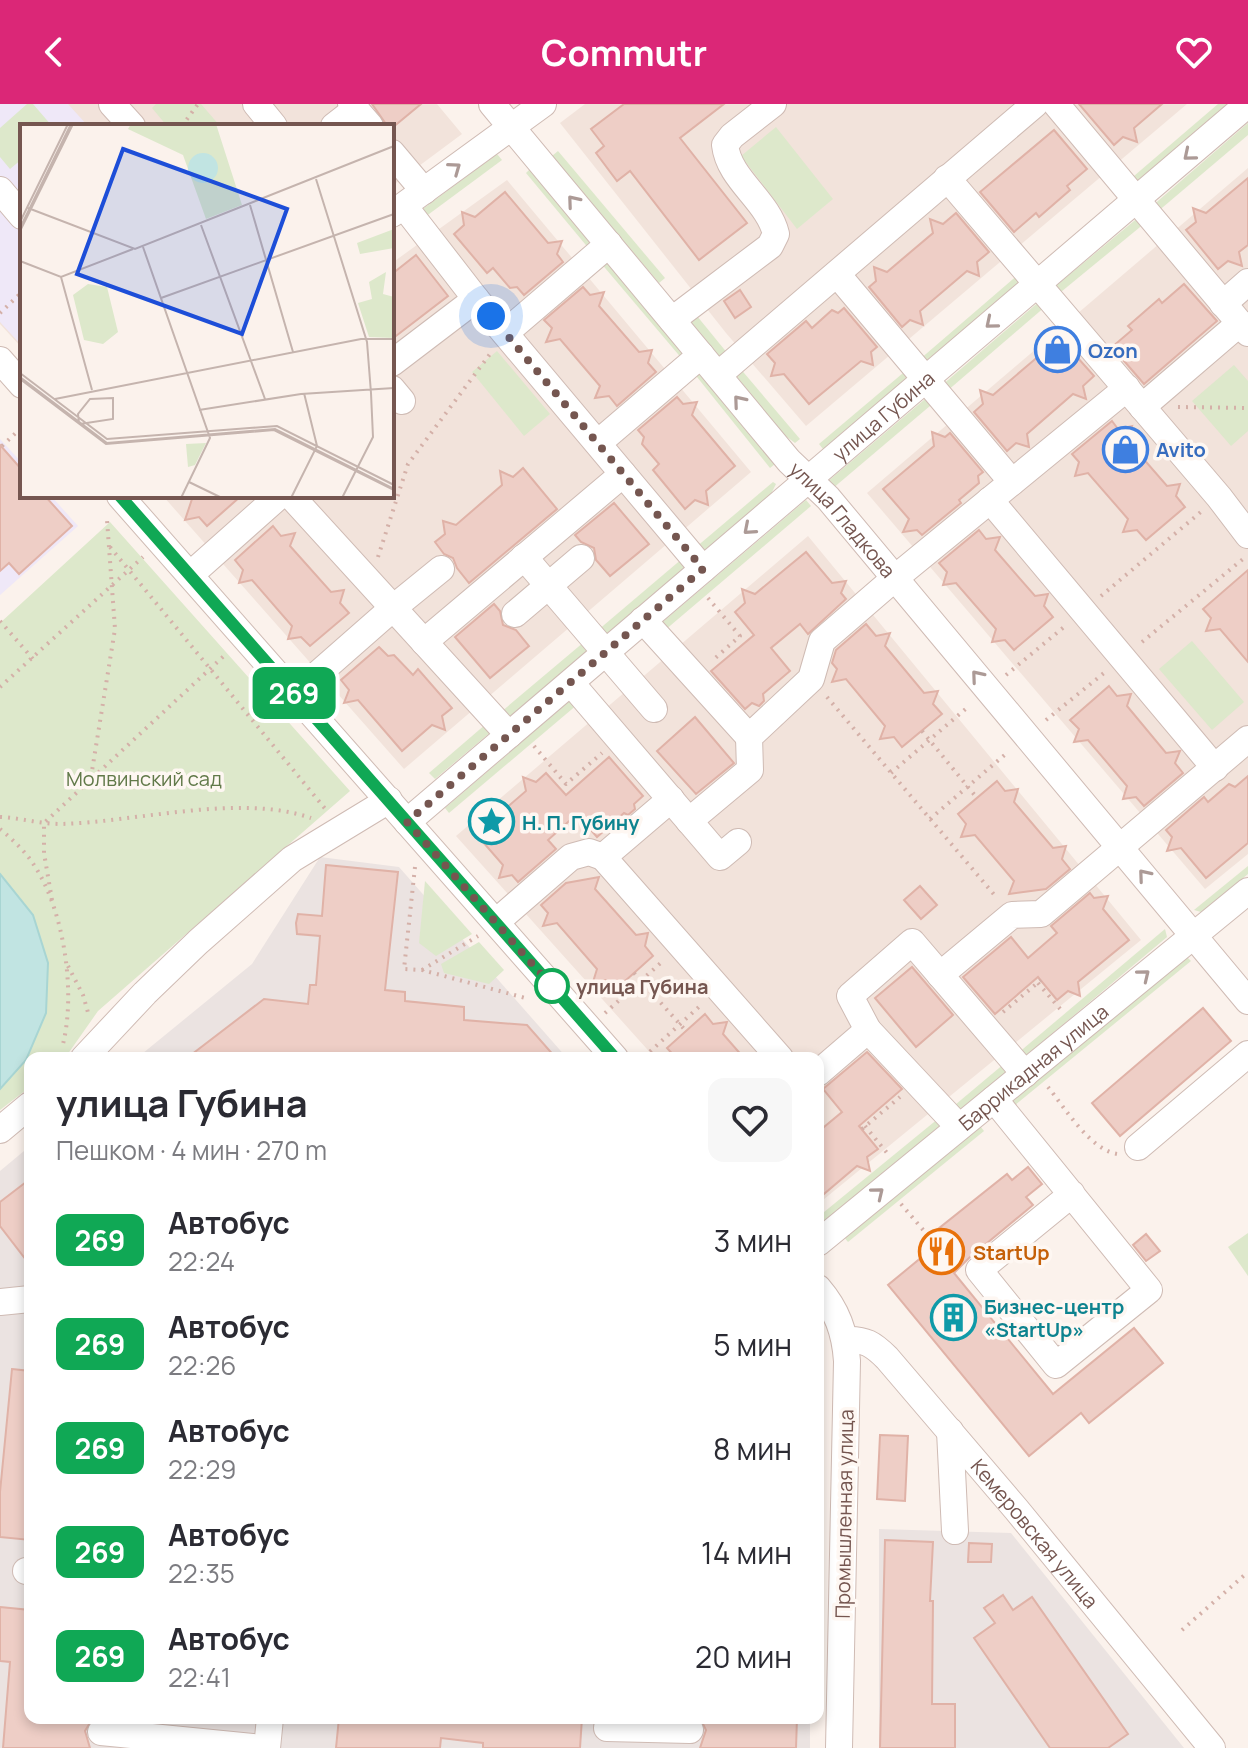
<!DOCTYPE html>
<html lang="ru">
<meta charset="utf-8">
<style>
body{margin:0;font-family:Manrope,sans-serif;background:#f7f7f7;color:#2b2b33;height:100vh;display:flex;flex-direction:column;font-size:30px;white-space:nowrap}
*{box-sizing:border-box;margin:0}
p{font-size:26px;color:#7c7c81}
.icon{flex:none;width:44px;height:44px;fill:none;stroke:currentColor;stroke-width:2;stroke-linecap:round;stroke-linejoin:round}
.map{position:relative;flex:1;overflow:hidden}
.panel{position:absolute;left:24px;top:948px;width:800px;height:672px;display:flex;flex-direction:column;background:#fff;border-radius:16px;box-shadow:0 4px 12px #0003}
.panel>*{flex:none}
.badge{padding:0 16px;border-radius:12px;font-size:28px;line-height:52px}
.you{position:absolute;width:40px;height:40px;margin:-20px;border:6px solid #fff;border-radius:50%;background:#1a73e8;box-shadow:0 0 0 12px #1a73e833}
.map>.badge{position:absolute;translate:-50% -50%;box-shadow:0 0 0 4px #fff}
.round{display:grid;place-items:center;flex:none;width:84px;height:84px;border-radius:16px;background:#f7f7f7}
.headline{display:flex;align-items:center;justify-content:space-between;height:136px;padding:0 32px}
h1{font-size:38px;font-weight:700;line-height:60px}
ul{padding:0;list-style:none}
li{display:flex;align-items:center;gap:24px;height:104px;padding:0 32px}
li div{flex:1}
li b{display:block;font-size:30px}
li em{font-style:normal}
li .badge{min-width:88px;font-weight:700;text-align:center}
header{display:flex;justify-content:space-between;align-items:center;height:104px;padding:0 32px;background:#db2777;color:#fff;font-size:36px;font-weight:700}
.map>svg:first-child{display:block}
</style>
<header><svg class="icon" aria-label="back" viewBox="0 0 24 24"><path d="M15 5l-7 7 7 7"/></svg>Commutr<svg class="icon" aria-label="heart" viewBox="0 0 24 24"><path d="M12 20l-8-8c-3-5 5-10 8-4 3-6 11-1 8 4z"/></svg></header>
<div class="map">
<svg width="1248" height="1644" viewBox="0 0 1248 1644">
<rect width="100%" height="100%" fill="#fbf2ec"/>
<g fill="#f2e3db">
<path d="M0 0H437L462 30 392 82V22H22V244L0 220Z"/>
<path d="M585 0H1187L806 322 726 229 560 19Z"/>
<path d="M1248 64V750L1205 785 867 389Z"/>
<path d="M507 76 751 368 404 665 163 392H392V159Z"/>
<path d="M808 432 1141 836 818 1100V954H655L456 732Z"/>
</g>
<g fill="#ebe3e1">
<path d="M320 753 399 763 567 954H137L252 860Z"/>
<path d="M30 1042V1614H810V1644H0V1067Z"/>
<path d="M879 1425 1011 1429 1184 1644H879Z"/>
</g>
<g fill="#efe8f8">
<path d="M0 0H68L88 22H22V242L0 218Z"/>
<path d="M0 335 22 359V392H51L78 422 0 491Z"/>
</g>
<g fill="#dde8cb">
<path d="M27 0H33L52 22H22V55L10 65 0 53V24Z"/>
<path d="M156 0H201L220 22H167L152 4Z"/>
<path d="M1218 0H1228L1131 83 1127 78Z"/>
<path d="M1248 19V31L1156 109 1151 103Z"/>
<path d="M776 23 833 95 797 125 741 52Z"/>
<path d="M558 47 665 174 659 179 552 52Z"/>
<path d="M497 50 502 56 425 113 420 107Z"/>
<path d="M531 64 596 141 590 146 526 69Z"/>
<path d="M1140 112 1145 119 1056 192 1051 186Z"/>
<path d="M606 154 688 251 683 256 600 158Z"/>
<path d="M1019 170 1024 175 923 261 919 256Z"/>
<path d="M1041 196 1046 202 946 288 941 282Z"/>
<path d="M697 212 728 250 722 256 690 217Z"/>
<path d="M497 247 550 310 524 332 472 268Z"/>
<path d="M1234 261 1248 277V327L1231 342 1192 297Z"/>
<path d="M698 263 775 360 770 364 693 268Z"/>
<path d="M739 263 800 335 795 339 783 330 733 268Z"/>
<path d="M909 264 913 270 823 345 819 340Z"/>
<path d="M931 290 937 296 832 385 827 378Z"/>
<path d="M773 378 776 380 771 390 701 451 695 444Z"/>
<path d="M806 396 811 402 664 527 659 521Z"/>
<path d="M110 418 350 687 98 907 65 954H30V983L0 1006V519Z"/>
<path d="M683 454 689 460 603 534 597 527Z"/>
<path d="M1192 537 1244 598 1212 626 1159 565Z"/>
<path d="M584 538 590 545 507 615 501 608Z"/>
<path d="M573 594 578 600 449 709 445 704Z"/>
<path d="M486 620 492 627 435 675 429 669Z"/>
<path d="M1248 762V770L1201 808 1194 806Z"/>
<path d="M425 777 472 830 436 852 419 839Z"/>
<path d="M1165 825 1167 833 1022 955 1017 950Z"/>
<path d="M479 838 504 866 489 880 444 869 441 860Z"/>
<path d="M1186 852 1191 857 1014 1002 1010 997Z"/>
<path d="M1005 959 1010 965 960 1007 955 1001Z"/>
<path d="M939 1014 944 1020 823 1119 818 1113Z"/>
<path d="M980 1022 984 1027 848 1138 844 1133Z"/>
<path d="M1248 1129V1172L1228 1143Z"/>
</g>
<path fill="#c1e4e2" stroke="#a8d5d3" stroke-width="2" d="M0 770 33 811 48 859 46 909 26 956 0 985Z"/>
<g fill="#eecec6" stroke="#e0b2a7" stroke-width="2">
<path d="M372 0H421L392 24 386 20Z"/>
<path d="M624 0H724L680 34 747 119 699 156 630 67 617 77 596 49 604 42 591 25Z"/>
<path d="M1079 0H1162L1134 24 1137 38 1123 33 1114 41Z"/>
<path d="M1054 26 1087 65 1067 82 1070 86 1039 113 1036 109 1014 128 980 88Z"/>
<path d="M1248 74V141L1239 148 1242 162 1228 157 1218 165 1186 126 1196 118 1193 104 1206 109Z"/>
<path d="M505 88 548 139 562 137 557 150 563 158 524 191 517 183 510 184 493 164 487 169 454 130 464 121 462 108 475 113Z"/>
<path d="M956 109 989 148 977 158 979 172 967 167 920 207 923 221 910 216 902 223 869 183 876 177 874 163 887 168 933 129 930 115 943 120Z"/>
<path d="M416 151 448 192 392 235V170Z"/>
<path d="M1184 180 1217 217 1144 280 1112 243 1132 226 1128 222 1159 195 1162 199Z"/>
<path d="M583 183 590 191 604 188 599 202 639 248 652 246 648 259 656 268 617 302 609 292 595 294 600 282 560 235 546 238 552 224 544 216Z"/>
<path d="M740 186 751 203 735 214 724 197Z"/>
<path d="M844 204 877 243 871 248 873 261 861 257 809 300 784 270 771 272 775 259 767 250 806 217 812 224 832 206 838 209Z"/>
<path d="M1060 234 1094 272 1083 282 1086 295 1073 290 1027 330 1029 343 1016 339 1007 347 974 308 983 300 980 286 993 291 1040 251 1037 238 1050 242Z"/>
<path d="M677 293 683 300 697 298 692 311 735 362 706 387 708 401 695 396 685 405 653 366 659 360 642 340 644 333 638 326Z"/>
<path d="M1112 317 1118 325 1132 322 1127 336 1167 382 1180 380 1176 392 1185 403 1146 436 1137 426 1123 428 1128 415 1088 369 1075 372 1079 358 1072 350Z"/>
<path d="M932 328 945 333 950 329 983 368 978 372 979 379 959 396 961 399 922 431 917 426 903 428 909 415 883 385 934 342Z"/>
<path d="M0 341 22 366V392H45L72 422 19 470 9 459 0 467Z"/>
<path d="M523 364 557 405 469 479 457 464 453 454 444 450 435 438 445 430 443 417 456 421 502 381 500 367 513 373Z"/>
<path d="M193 392H241L207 422 199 413 185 416Z"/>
<path d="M614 399 649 440 610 472 596 456 594 444 581 438 575 431Z"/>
<path d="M273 422 281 432 295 429 290 442 331 488 344 486 340 499 349 509 310 542 301 533 288 535 292 522 252 476 239 479 243 466 235 456Z"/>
<path d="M979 426 986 435 1000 433 995 446 1035 492 1048 490 1044 502 1053 513 1014 546 1005 536 992 538 996 525 956 479 943 481 947 468 939 459Z"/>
<path d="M806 448 832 479 846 477 841 489 846 495 808 530 800 520 771 544 790 567 763 590 764 597 759 602 752 599 745 605 711 567 754 531 735 508 745 499 742 485 755 490Z"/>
<path d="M1248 466V558L1220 525 1206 527 1211 514 1203 505Z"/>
<path d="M494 500 500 507 503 521 516 526 529 542 490 574 455 533Z"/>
<path d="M866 520 876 532 890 529 885 542 924 589 938 587 933 600 942 610 902 643 894 633 880 635 885 622 846 575 832 578 837 565 832 559 836 546Z"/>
<path d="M379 543 388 552 394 551 413 571 418 565 452 604 442 612 445 626 432 621 402 647 358 596 344 599 349 586 341 576Z"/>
<path d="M1109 582 1117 592 1131 590 1127 602 1166 649 1180 647 1175 659 1183 669 1144 702 1136 693 1123 695 1127 682 1088 636 1074 638 1079 625 1070 616Z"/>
<path d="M695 613 734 659 696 690 657 647Z"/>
<path d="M609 653 643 692 634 700 635 705 628 711 624 709 597 733 577 710 548 736 556 745 518 778 512 771 499 774 503 761 476 730 526 687 523 673 536 678 546 669 566 691Z"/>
<path d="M1248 672V739L1206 774 1181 744 1167 747 1172 733 1166 726 1204 693 1208 698 1229 680 1235 683Z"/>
<path d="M997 677 1005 687 1018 685 1014 698 1053 744 1066 742 1062 755 1070 765 1046 785 1009 790 1014 777 975 731 961 733 966 720 958 710Z"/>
<path d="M326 761 398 768 385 886 405 888V897L464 903V916L527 921 556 954H187L264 895 308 900 310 881H316L320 832 297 830 296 819 298 810 322 812Z"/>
<path d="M599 773 595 785 636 831 648 829 645 842 653 852 615 886 606 876 593 878 597 865 557 819 543 822 548 809 541 801 566 779Z"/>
<path d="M920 782 937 801 921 815 904 796Z"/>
<path d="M1090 789 1094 794 1108 792 1103 805 1129 836 1078 878 1080 892 1068 887 1057 896 1038 873 995 910 963 873 1011 833 1028 854 1057 829 1051 822Z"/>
<path d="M912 863 953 911 916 943 875 894Z"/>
<path d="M1203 904 1231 937 1120 1032 1092 999Z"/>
<path d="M705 910 713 920 727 918 723 930 744 954H676L667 944Z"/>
<path d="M867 948 902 985 859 1022 878 1045 867 1053 870 1067 857 1062 818 1095V1028L842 1008 823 985Z"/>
<path d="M1028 1063 1042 1080 1026 1093 1033 1101 969 1154 954 1169 1053 1290 1134 1224 1163 1259 1089 1319 1081 1309 1029 1352 888 1181 940 1138 933 1129 1007 1070 1012 1076Z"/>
<path d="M30 1075V1161L0 1122V1098Z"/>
<path d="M1146 1130 1160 1147 1146 1157 1133 1141Z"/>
<path d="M12 1265 30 1267V1436L0 1433V1388Z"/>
<path d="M880 1331 908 1332 905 1397 877 1395Z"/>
<path d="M885 1436 933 1438 930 1497H933L932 1600H955V1644H880Z"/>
<path d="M969 1439 992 1440 991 1458H968Z"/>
<path d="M1003 1491 1013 1506 1032 1493 1128 1630 1108 1644H1050L974 1534 995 1519 984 1504Z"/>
<path d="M0 1503 30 1506V1614H93L85 1627 90 1644H3L10 1558 0 1557Z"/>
<path d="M339 1614H582L580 1644H483V1639L441 1634 440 1644H336Z"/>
<path d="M700 1614H797L796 1644H700L706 1626Z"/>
</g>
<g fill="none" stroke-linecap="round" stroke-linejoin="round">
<defs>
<g id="minor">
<path d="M112 0 132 22"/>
<path d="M256 0 274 22"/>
<path d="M351 0 370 22"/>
<path id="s1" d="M492 0 789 357 828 394 1248 897"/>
<path d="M1056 0 1248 229"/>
<path d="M334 22 356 5"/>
<path d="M392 49 424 87"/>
<path d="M947 74 1219 393 1248 431"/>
<path d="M0 86 22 112"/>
<path d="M404 102 476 195 703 465"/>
<path d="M392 110 543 0"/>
<path d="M837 170 1012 378"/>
<path d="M1223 200 1248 178"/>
<path d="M672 216 770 142 776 130C768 96 729 76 725 41L732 32 773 0"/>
<path d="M505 229 609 140"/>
<path d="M0 256 22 281"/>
<path d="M392 259 476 195"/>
<path d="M718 271 1035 0"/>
<path d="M392 285 402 297"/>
<path d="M1142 303 1240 219"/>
<path d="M598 339 701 251"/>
<path d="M120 392 615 954"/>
<path d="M291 392 509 631"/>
<path d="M990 396 1215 664"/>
<path d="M524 453 654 605"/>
<path d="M190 471 279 392"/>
<path d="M515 510 581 454"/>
<path d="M643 516 749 633"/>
<path d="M424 538 623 370"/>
<path d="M571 579 720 753 738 738"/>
<path d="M295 590 393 504 441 465"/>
<path d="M671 695 603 753 780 954"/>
<path d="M689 717 750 666 749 633 811 575 822 537 895 474 1127 284"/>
<path id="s2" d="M407 718 1248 0"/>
<path d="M496 818 571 753 589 748 603 753"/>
<path d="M940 871 1012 811 1041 810 1248 635"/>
<path d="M868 926 850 892 912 838 1025 970"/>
<path d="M84 954 145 889 198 838 292 755 389 696"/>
<path d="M818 969 868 926 959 1023"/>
<path d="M994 995 1149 1186 1056 1261 979 1166 1072 1090"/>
<path d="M0 1026 30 1001"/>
<path d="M1138 1043 1248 950"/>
<path id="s3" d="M818 1139 1248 787"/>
<path d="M818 1184C837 1206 845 1228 847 1257L839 1644"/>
<path d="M0 1198 30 1195"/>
<path id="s4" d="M846 1236C865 1235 873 1240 887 1254L1016 1405 1212 1644"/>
<path d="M950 1327 955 1427"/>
<path d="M26 1467H30"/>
<path d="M607 1624 690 1626"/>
<path d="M101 1628 262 1644"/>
<path d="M267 1644 270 1614"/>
</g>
</defs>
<use href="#minor" stroke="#cfbbb4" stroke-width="28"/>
<g stroke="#d4b0a8" stroke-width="4" stroke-dasharray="2 6" stroke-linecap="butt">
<path d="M182 22 198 0"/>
<path d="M0 209 22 188"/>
<path d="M1178 303 1248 304"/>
<path d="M2 342 22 323"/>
<path d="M110 443 327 707"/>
<path d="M378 453 408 360 490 250"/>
<path d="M1101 492 1202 407"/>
<path d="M708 494 740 532 713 556"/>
<path d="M0 517 33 555"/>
<path d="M1142 538 1243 455"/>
<path d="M1006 571 1064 523"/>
<path d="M0 583 143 453"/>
<path d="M827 593 997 794"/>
<path d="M1046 616 1104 569"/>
<path d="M922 627 977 694"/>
<path d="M534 642 566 680 602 649"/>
<path d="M891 669 969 602"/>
<path d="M91 673 115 525 107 416"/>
<path d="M0 713C21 714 40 720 61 720 137 718 240 689 311 714"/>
<path d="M930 715 1008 648"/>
<path d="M0 725C13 736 25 747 34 761 64 806 76 888 63 940"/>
<path d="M415 763 404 865 422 866 529 895"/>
<path d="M52 796 44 749V719L226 550"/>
<path d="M68 862 83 891 89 912"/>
<path d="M422 866 478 832"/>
<path d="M634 869 686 927"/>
<path d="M1038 879 1061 906"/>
<path d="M1003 908 1041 876"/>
<path d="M605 909 664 856"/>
<path d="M644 953 701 901"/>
<path d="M1048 983C1065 1004 1091 1047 1118 1050"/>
<path d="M865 1022 887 1049"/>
<path d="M862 1025 900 993"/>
<path d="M901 1100 936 1141"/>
<path d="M1182 1526 1248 1468"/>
</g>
<use href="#minor" stroke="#fff" stroke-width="26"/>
</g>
<defs><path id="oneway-chevron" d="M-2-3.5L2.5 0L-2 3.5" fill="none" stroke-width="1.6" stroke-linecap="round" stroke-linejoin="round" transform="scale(2)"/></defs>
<g stroke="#ac9a96">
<use href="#oneway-chevron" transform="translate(1189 51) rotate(140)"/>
<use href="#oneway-chevron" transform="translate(455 64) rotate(-36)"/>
<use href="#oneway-chevron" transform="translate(573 97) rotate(-130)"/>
<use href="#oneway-chevron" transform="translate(991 219) rotate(140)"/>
<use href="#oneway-chevron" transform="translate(739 297) rotate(-130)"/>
<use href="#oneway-chevron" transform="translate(749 425) rotate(139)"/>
<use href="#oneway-chevron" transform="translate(977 572) rotate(-130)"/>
<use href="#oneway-chevron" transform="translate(1144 771) rotate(-130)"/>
<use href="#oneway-chevron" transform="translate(1144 871) rotate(-39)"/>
<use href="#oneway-chevron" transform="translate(878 1089) rotate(-39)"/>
</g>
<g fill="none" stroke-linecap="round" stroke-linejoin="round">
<defs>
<path id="line" d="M120 392 615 954"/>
</defs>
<use href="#line" stroke="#fff" stroke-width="18"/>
<use href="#line" stroke="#10a855" stroke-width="12"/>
<path stroke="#755650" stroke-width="8" stroke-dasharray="0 14.4" d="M491 212 703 465 407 718 557 888 552 882"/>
</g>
<defs>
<symbol id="shop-ring" viewBox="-11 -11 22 22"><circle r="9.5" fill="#fef7f2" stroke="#3f7fe0" stroke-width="1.5"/><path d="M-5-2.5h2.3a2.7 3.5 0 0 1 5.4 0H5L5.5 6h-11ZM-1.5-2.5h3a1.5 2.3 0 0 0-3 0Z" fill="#3f7fe0"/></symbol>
<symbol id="sight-ring" viewBox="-11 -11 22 22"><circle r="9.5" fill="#fef7f2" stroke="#0f9aa8" stroke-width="1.5"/><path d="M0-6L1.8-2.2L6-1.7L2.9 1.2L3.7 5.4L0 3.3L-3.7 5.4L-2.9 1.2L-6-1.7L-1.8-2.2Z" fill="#0f9aa8"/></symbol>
<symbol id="restaurant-ring" viewBox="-11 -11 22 22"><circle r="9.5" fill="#fef7f2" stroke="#e8710a" stroke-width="1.5"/><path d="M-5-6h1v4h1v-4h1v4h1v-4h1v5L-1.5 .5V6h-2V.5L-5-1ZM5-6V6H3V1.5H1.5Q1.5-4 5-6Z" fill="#e8710a"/></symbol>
<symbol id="building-ring" viewBox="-11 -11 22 22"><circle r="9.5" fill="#fef7f2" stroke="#0f9aa8" stroke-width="1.5"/><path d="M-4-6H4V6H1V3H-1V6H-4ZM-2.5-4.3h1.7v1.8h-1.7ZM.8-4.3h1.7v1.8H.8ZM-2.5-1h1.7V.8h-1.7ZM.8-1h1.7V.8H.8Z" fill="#0f9aa8"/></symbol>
</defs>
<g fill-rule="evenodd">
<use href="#shop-ring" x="1032" y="220" width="51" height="51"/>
<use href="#shop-ring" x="1100" y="320" width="51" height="51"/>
<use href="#sight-ring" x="466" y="692" width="51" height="51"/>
<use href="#restaurant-ring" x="916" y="1122" width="51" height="51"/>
<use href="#building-ring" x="928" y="1188" width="51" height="51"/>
</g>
<circle fill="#fff" stroke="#10a855" stroke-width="4" cx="552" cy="882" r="16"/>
<g text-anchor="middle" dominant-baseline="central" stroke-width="7" stroke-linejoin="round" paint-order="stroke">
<g font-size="20" font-weight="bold" fill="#366cbe" stroke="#fef7f2" text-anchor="start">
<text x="1088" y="246">Ozon</text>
<text x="1156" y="345">Avito</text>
</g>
<g font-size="20" fill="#755650" stroke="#fef7f2">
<text stroke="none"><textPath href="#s2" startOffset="626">улица Губина</textPath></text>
<text stroke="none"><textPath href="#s1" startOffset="544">улица Гладкова</textPath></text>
<text stroke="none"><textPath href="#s3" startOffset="278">Баррикадная улица</textPath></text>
<text transform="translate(844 1410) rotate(-89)">Промышленная улица</text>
<text stroke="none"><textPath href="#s4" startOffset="276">Кемеровская улица</textPath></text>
</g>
<g font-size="20" fill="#617949" stroke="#fef7f2">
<text x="144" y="674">Молвинский сад</text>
</g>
<g font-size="20" font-weight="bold" fill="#0d838f" stroke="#fef7f2" text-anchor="start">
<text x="522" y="718">Н. П. Губину</text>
<text x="984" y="1202">Бизнес-центр<tspan x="984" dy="23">«StartUp»</tspan></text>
</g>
<g font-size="20" font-weight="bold" fill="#755650" stroke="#fef7f2" text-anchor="start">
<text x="576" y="882">улица Губина</text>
</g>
<g font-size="20" font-weight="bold" fill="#c56008" stroke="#fef7f2" text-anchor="start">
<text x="973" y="1148">StartUp</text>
</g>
</g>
<g transform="translate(20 20)">
<rect width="374" height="374" fill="#fbf2ec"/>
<path d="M111 0H196L222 81 186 95 163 31 108 5ZM374 105V124L340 130 337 119ZM366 148 363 170 374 173V214L349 213 338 179 352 175 349 158ZM68 160 87 163 98 208 83 220 64 216 53 171ZM186 319 175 341 168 343 166 320Z" fill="#dde8cb"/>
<path d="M168 44a15 15 0 1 1 30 0a15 15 0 1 1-30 0Z" fill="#c1e4e2"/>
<path fill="none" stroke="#c5b4ae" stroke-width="2" d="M296 55 347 218 351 269 353 313 322 374M230 81 273 228M8 84 115 125 374 22M0 98 48 0M181 101 245 275M0 104 51 0M0 107 53 0M123 123 190 314 161 374M0 137 41 153 113 125M41 153 72 266M141 174 374 90M0 249 87 315 257 302 374 361M0 253 87 319 255 305 374 365M0 255 86 320 254 306 374 366M35 275 341 215H374M179 286 281 270 374 264M59 299 58 290 70 275 93 274V295L60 300M169 358 202 374M271 374 297 322 284 269"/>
<path fill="#1d4ed8" fill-opacity="0.15" stroke="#1d4ed8" stroke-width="4" d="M103 25 267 85 222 210 57 150Z"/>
<rect width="374" height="374" fill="none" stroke="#755650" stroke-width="4"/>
</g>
</svg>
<div class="you" style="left:491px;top:212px"></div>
<b class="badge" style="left:294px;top:589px;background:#10a855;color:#fff">269</b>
<section class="panel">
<div class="headline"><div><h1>улица Губина</h1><p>Пешком · 4 мин · 270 m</p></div><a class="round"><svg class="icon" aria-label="heart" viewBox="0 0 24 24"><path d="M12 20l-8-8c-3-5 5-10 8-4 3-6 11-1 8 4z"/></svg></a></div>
<ul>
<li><span class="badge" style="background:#10a855;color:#fff">269</span><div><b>Автобус</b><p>22:24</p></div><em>3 мин</em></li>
<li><span class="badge" style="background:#10a855;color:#fff">269</span><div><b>Автобус</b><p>22:26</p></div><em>5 мин</em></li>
<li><span class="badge" style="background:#10a855;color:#fff">269</span><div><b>Автобус</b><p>22:29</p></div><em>8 мин</em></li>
<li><span class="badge" style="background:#10a855;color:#fff">269</span><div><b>Автобус</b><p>22:35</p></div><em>14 мин</em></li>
<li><span class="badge" style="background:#10a855;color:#fff">269</span><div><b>Автобус</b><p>22:41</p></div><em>20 мин</em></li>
</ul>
</section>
</div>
